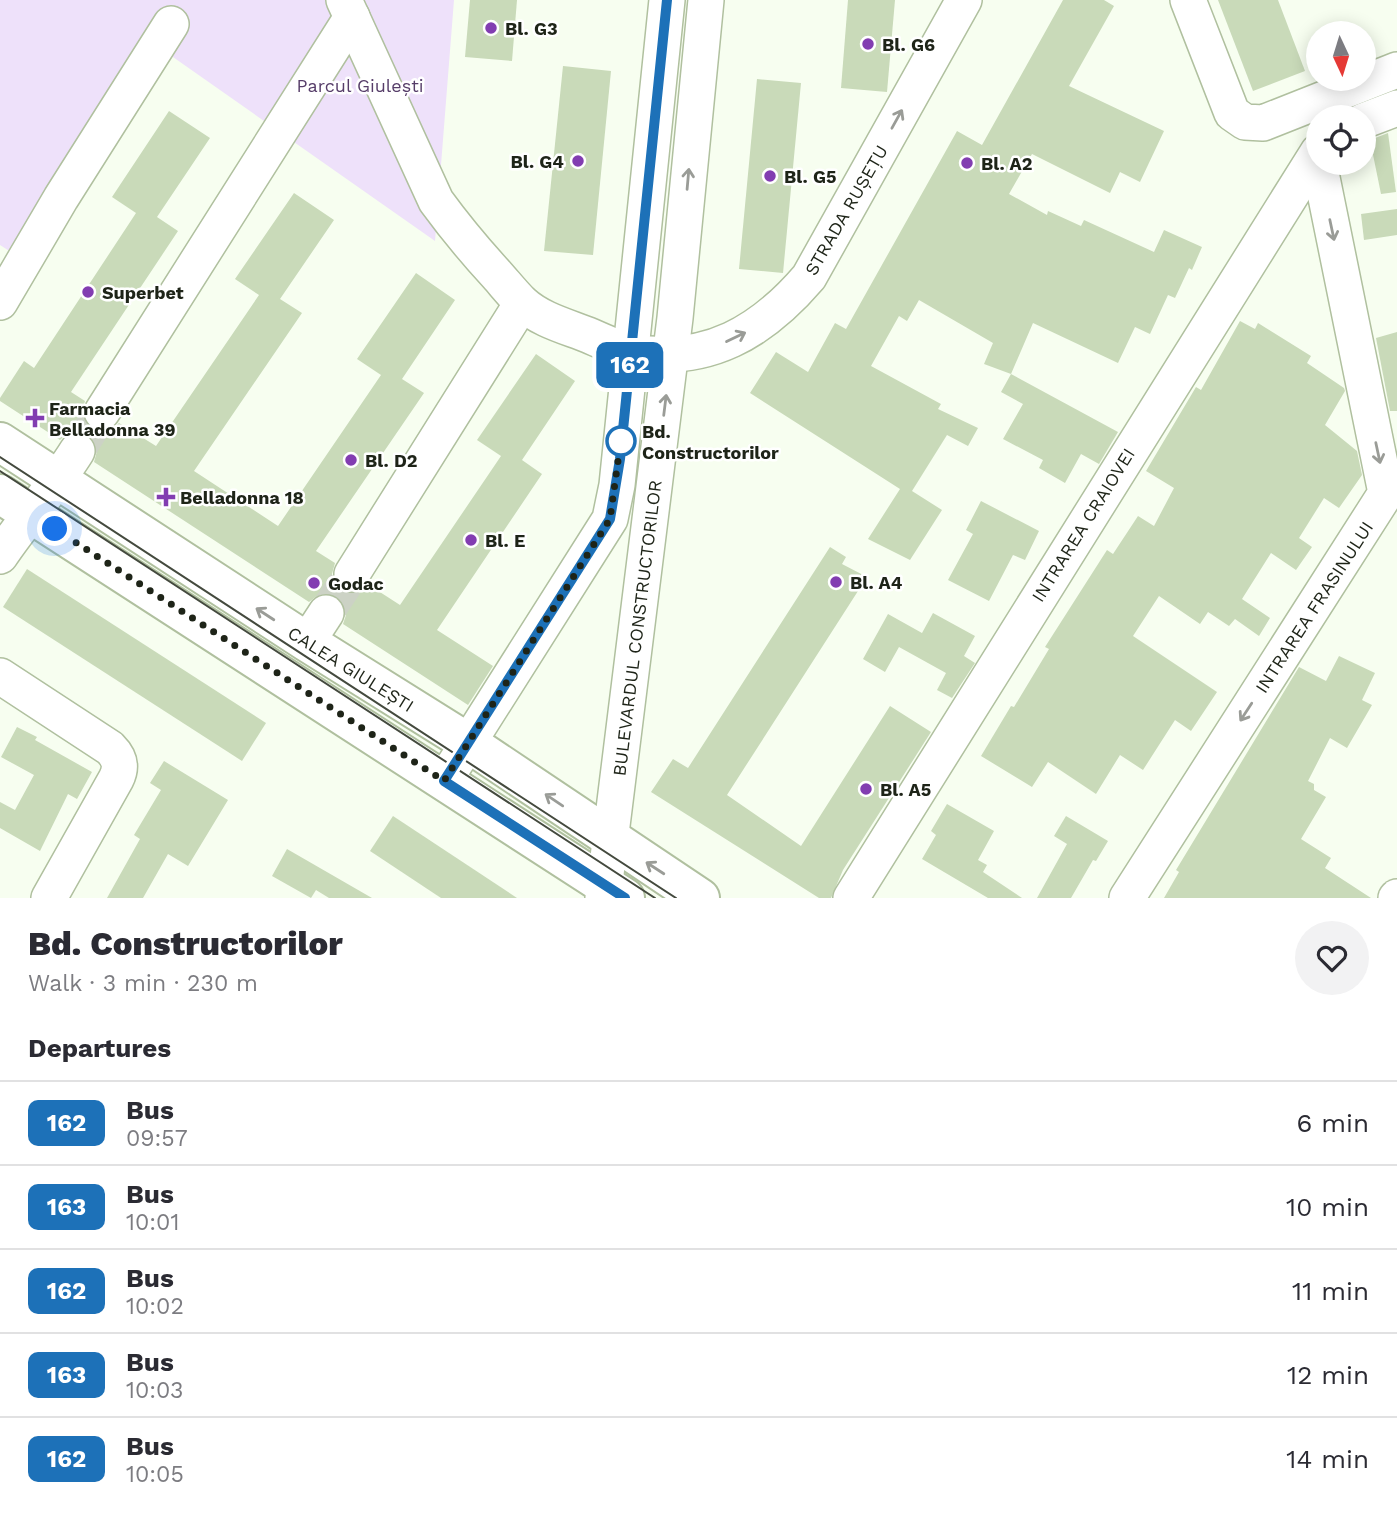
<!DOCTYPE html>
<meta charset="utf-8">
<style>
body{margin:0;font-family:"Work Sans",sans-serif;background:#f2f2f3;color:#2b2b33;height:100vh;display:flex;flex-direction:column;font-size:26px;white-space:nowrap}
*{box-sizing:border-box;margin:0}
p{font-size:23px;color:#7c7c81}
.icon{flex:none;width:38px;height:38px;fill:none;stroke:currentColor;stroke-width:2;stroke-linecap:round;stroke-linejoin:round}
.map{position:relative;height:898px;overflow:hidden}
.drawer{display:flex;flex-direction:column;background:#fff;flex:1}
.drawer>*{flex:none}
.badge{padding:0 14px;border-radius:10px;font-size:24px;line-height:46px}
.needle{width:46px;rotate:176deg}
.tools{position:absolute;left:1306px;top:21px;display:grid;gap:14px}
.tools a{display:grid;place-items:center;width:70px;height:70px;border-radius:50%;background:#fff;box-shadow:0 4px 18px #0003;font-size:35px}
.you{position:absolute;width:35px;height:35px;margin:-18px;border:5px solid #fff;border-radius:50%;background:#1a73e8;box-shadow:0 0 0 10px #1a73e833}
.map>.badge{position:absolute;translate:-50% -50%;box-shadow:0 0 0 4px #fff}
h2{padding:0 28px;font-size:26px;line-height:63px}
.round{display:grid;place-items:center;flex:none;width:74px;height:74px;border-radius:37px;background:#f2f2f3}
.headline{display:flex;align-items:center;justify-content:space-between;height:119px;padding:0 28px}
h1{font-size:33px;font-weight:800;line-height:52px}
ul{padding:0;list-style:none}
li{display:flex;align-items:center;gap:21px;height:84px;padding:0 28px;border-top:2px solid #e1e1e2}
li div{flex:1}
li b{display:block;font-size:26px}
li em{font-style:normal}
li .badge{min-width:77px;font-weight:700;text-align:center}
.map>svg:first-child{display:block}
</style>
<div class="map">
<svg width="1397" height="898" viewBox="0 0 1397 898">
<rect width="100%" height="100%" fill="#f7fef0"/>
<path fill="#eee1fa" d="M0 0H454L435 241 143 36 14 254 0 245Z"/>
<g fill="#c9dab9">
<path d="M470 0H517L512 61 465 57Z"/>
<path d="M848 0H895L887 92 841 88Z"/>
<path d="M1063 0H1104L1114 6 1069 86 1164 131 1140 182 1120 172 1110 193 1032 154 1009 194 1047 215 1048 211 1081 226 1084 220 1154 252 1164 230 1202 247 1192 270 1189 268 1175 298 1168 295 1150 334 1135 327 1118 363 1033 323 1011 374 984 364 993 343 919 300 907 321 899 316 871 366 941 404 938 409 978 428 968 446 947 435 912 491 942 510 910 560 868 539 900 489 750 393 776 352 808 372 835 323 846 329 957 131 982 145Z"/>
<path d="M1218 0H1278L1305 71 1253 91Z"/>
<path d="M563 66 611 71 593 255 544 251Z"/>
<path d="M757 79 801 83 783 273 739 269Z"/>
<path d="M169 111 210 138 157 217 178 231 71 392 85 401 82 412 85 422 91 429 102 432 112 429 119 423 156 446 259 295 235 279 294 193 334 220 280 299 302 313 194 471 278 526 381 375 357 359 416 273 455 300 402 379 424 393 316 551 335 563 332 574 334 583 341 591 352 594 362 591 369 585 400 605 501 456 477 440 536 354 575 381 522 460 542 474 437 630 493 666 468 705 343 624 346 615 344 605 336 596 326 593 318 595 309 602 94 462 97 451 95 443 89 435 77 431 67 433 60 440 0 401V398L24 361 34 368 136 213 112 197Z"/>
<path d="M1388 133 1396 192 1381 194 1370 140Z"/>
<path d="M1397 209V235L1364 240 1361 214Z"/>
<path d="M1240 321 1255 329 1258 323 1311 356 1307 363 1344 388 1345 391 1325 425 1357 451 1362 475 1339 508 1324 498 1299 538 1312 547 1296 570 1271 553 1242 599 1270 618 1259 636 1235 619 1229 626 1208 612 1200 624 1159 596 1133 636 1217 692 1191 731 1175 720 1143 770 1120 755 1096 794 1048 762 1032 787 981 756 1011 706 1014 707 1049 649 1045 647 1107 550 1113 554 1138 516 1154 526 1174 488 1146 471 1196 387 1201 390Z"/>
<path d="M1397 332V411H1390L1376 338Z"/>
<path d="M1011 374 1118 432 1099 464 1081 454 1065 483 1039 468 1043 460 1003 439 1023 404 1001 392Z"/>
<path d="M981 501 1039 531 1025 560 1013 555 989 601 948 580 973 534 966 530Z"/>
<path d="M830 547 846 557 842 564 867 577 727 795 801 846 890 706 931 732 843 870 831 898H819L651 792 673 759 688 768Z"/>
<path d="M27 569 266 723 242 761 3 607Z"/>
<path d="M933 613 975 636 964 656 975 663 952 698 937 690 946 673 899 647 885 672 863 659 888 614 922 633Z"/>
<path d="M1339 656 1375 673 1362 700 1372 705 1347 748 1330 738 1308 781 1314 784V790L1326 797 1301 839 1331 858 1325 868 1371 898H1164L1179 872 1176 870 1299 667 1326 681Z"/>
<path d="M17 727 37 737 35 740 92 772 77 799 68 794 40 851 0 828V802L15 810 34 775 1 757Z"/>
<path d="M164 761 228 800 188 866 168 854 143 898H107L140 839 134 835 161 790 150 783Z"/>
<path d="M947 804 994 831 978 860 987 865 983 872 1022 898H988L922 859 936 835 931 831Z"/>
<path d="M393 816 517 898H441L370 851Z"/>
<path d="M1066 816 1108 841 1096 861 1093 860 1071 898H1037L1067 844 1054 836Z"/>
<path d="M287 849 372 898H329L316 890 311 898 272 876Z"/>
</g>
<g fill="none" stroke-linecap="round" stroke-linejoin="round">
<g stroke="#ccd2c5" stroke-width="35" stroke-dasharray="35 18" stroke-linecap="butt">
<path d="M77 451 102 412"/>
<path d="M326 613 352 574"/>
</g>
<defs>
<g id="minor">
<path d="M344 0 436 201C455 227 475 251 497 275 505 284 513 294 522 303 541 320 565 326 588 335 602 341 618 349 633 352 708 364 762 332 809 277L964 0"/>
<path d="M1188 0 1232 113 1245 122 1263 123 1397 70"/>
<path d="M1363 121 1397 108"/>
<path d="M0 302 61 198 171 24"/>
<path d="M102 412 352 17"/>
<path d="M0 556C24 520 54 488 77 451"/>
<path d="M352 574 522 303"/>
<path d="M307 642 326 613"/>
<path d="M0 676 110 748C120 758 122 767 116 779L49 898"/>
<path d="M444 781 610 519 617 485 667 0"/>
<path d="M603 898 675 318 706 0"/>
<path d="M851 898 1318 152"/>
<path d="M1127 898 1386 493 1319 163"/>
<path d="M1396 898 1397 897"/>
</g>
<g id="major">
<path d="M0 442 307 642 467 742 700 898"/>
<path d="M0 494 625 898"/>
</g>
</defs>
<use href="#minor" stroke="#b0c09f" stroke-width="38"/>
<use href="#major" stroke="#b0c09f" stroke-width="42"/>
<use href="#minor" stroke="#fff" stroke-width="35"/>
<use href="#major" stroke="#fff" stroke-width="38"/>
<g stroke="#444a3e" stroke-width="2">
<path d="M0 457 676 898"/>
<path d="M0 471 655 898"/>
</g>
</g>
<defs><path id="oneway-shaft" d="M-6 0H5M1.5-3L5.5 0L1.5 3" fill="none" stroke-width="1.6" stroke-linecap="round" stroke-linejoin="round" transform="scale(1.75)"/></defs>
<g stroke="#9a9c97">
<use href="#oneway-shaft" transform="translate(897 119) rotate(-61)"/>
<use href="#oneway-shaft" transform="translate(688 179) rotate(-85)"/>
<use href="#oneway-shaft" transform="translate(1332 230) rotate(78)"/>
<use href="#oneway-shaft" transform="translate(736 337) rotate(-26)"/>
<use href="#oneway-shaft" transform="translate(665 405) rotate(-83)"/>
<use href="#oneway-shaft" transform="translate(1378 453) rotate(78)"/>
<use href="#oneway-shaft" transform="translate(265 614) rotate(-147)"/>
<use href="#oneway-shaft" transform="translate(1246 712) rotate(123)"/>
<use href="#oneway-shaft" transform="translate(554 800) rotate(-146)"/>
<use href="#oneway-shaft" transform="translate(655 868) rotate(-147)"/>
</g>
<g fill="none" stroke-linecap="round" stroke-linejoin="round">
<defs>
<path id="line" d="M625 898 444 781 610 519 620 459 667 0"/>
</defs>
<use href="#line" stroke="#fff" stroke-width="16"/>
<use href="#line" stroke="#1d71b8" stroke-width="10"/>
<path stroke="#1e2418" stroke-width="7" stroke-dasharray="0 12.6" d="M55 529 444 781 610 519 622 432 621 441"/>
</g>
<g fill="#823db1" stroke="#fff" stroke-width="2.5">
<circle cx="491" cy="28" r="7"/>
<circle cx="868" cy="44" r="7"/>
<circle cx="578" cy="161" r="7"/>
<circle cx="967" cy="163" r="7"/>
<circle cx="770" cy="176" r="7"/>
<circle cx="88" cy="292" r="7"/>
<path d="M31.5 407.5h7v7h7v7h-7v7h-7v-7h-7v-7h7z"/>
<circle cx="351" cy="460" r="7"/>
<path d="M162.5 486.5h7v7h7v7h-7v7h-7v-7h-7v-7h7z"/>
<circle cx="471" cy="540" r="7"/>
<circle cx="836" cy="582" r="7"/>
<circle cx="314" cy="583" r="7"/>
<circle cx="866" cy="789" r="7"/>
</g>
<circle fill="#fff" stroke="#1d71b8" stroke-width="3.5" cx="621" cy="441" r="14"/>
<g text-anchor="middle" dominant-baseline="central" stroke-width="5" stroke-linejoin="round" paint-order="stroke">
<g font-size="18" font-weight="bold" fill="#1e2418" stroke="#fff" text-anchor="start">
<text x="505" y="28">Bl. G3</text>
<text x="882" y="44">Bl. G6</text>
<text x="564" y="161" text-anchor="end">Bl. G4</text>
<text x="981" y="163">Bl. A2</text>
<text x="784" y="176">Bl. G5</text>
<text x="102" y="292">Superbet</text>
<text x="49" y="408">Farmacia<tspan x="49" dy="21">Belladonna 39</tspan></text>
<text x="365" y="460">Bl. D2</text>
<text x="180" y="497">Belladonna 18</text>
<text x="485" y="540">Bl. E</text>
<text x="850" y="582">Bl. A4</text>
<text x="328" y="583">Godac</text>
<text x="880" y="789">Bl. A5</text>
</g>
<g font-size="18" fill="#563d69" stroke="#fff">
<text x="360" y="85">Parcul Giulești</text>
</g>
<g font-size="18" fill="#1e2418" stroke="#fff">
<text transform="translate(846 210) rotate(-60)">STRADA RUȘEȚU</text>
<text transform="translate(1083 525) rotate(-58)">INTRAREA CRAIOVEI</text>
<text transform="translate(1314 607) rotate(-57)">INTRAREA FRASINULUI</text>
<text transform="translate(637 628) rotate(-83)">BULEVARDUL CONSTRUCTORILOR</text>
<text transform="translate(351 669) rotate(32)">CALEA GIULEȘTI</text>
</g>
<g font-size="18" font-weight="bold" fill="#1e2418" stroke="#fff" text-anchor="start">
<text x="642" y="431">Bd.<tspan x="642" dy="21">Constructorilor</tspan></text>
</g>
</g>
</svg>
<div class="tools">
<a><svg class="needle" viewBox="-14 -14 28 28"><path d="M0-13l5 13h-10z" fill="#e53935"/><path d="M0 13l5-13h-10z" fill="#7c7c81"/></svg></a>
<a><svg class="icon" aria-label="locate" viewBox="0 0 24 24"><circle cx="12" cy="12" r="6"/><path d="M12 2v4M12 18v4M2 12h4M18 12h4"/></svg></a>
</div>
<div class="you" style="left:55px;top:529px"></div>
<b class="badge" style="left:630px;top:365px;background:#1d71b8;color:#fff">162</b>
</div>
<section class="drawer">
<div class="headline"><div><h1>Bd. Constructorilor</h1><p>Walk · 3 min · 230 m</p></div><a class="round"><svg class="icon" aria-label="heart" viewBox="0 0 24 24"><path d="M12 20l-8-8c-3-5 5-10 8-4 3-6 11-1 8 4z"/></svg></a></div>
<h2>Departures</h2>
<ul>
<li><span class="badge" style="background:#1d71b8;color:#fff">162</span><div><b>Bus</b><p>09:57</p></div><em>6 min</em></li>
<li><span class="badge" style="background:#1d71b8;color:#fff">163</span><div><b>Bus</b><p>10:01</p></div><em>10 min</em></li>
<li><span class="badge" style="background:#1d71b8;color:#fff">162</span><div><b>Bus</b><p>10:02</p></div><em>11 min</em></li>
<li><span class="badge" style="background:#1d71b8;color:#fff">163</span><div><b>Bus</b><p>10:03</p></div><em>12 min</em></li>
<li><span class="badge" style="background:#1d71b8;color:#fff">162</span><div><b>Bus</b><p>10:05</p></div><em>14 min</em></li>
</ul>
</section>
